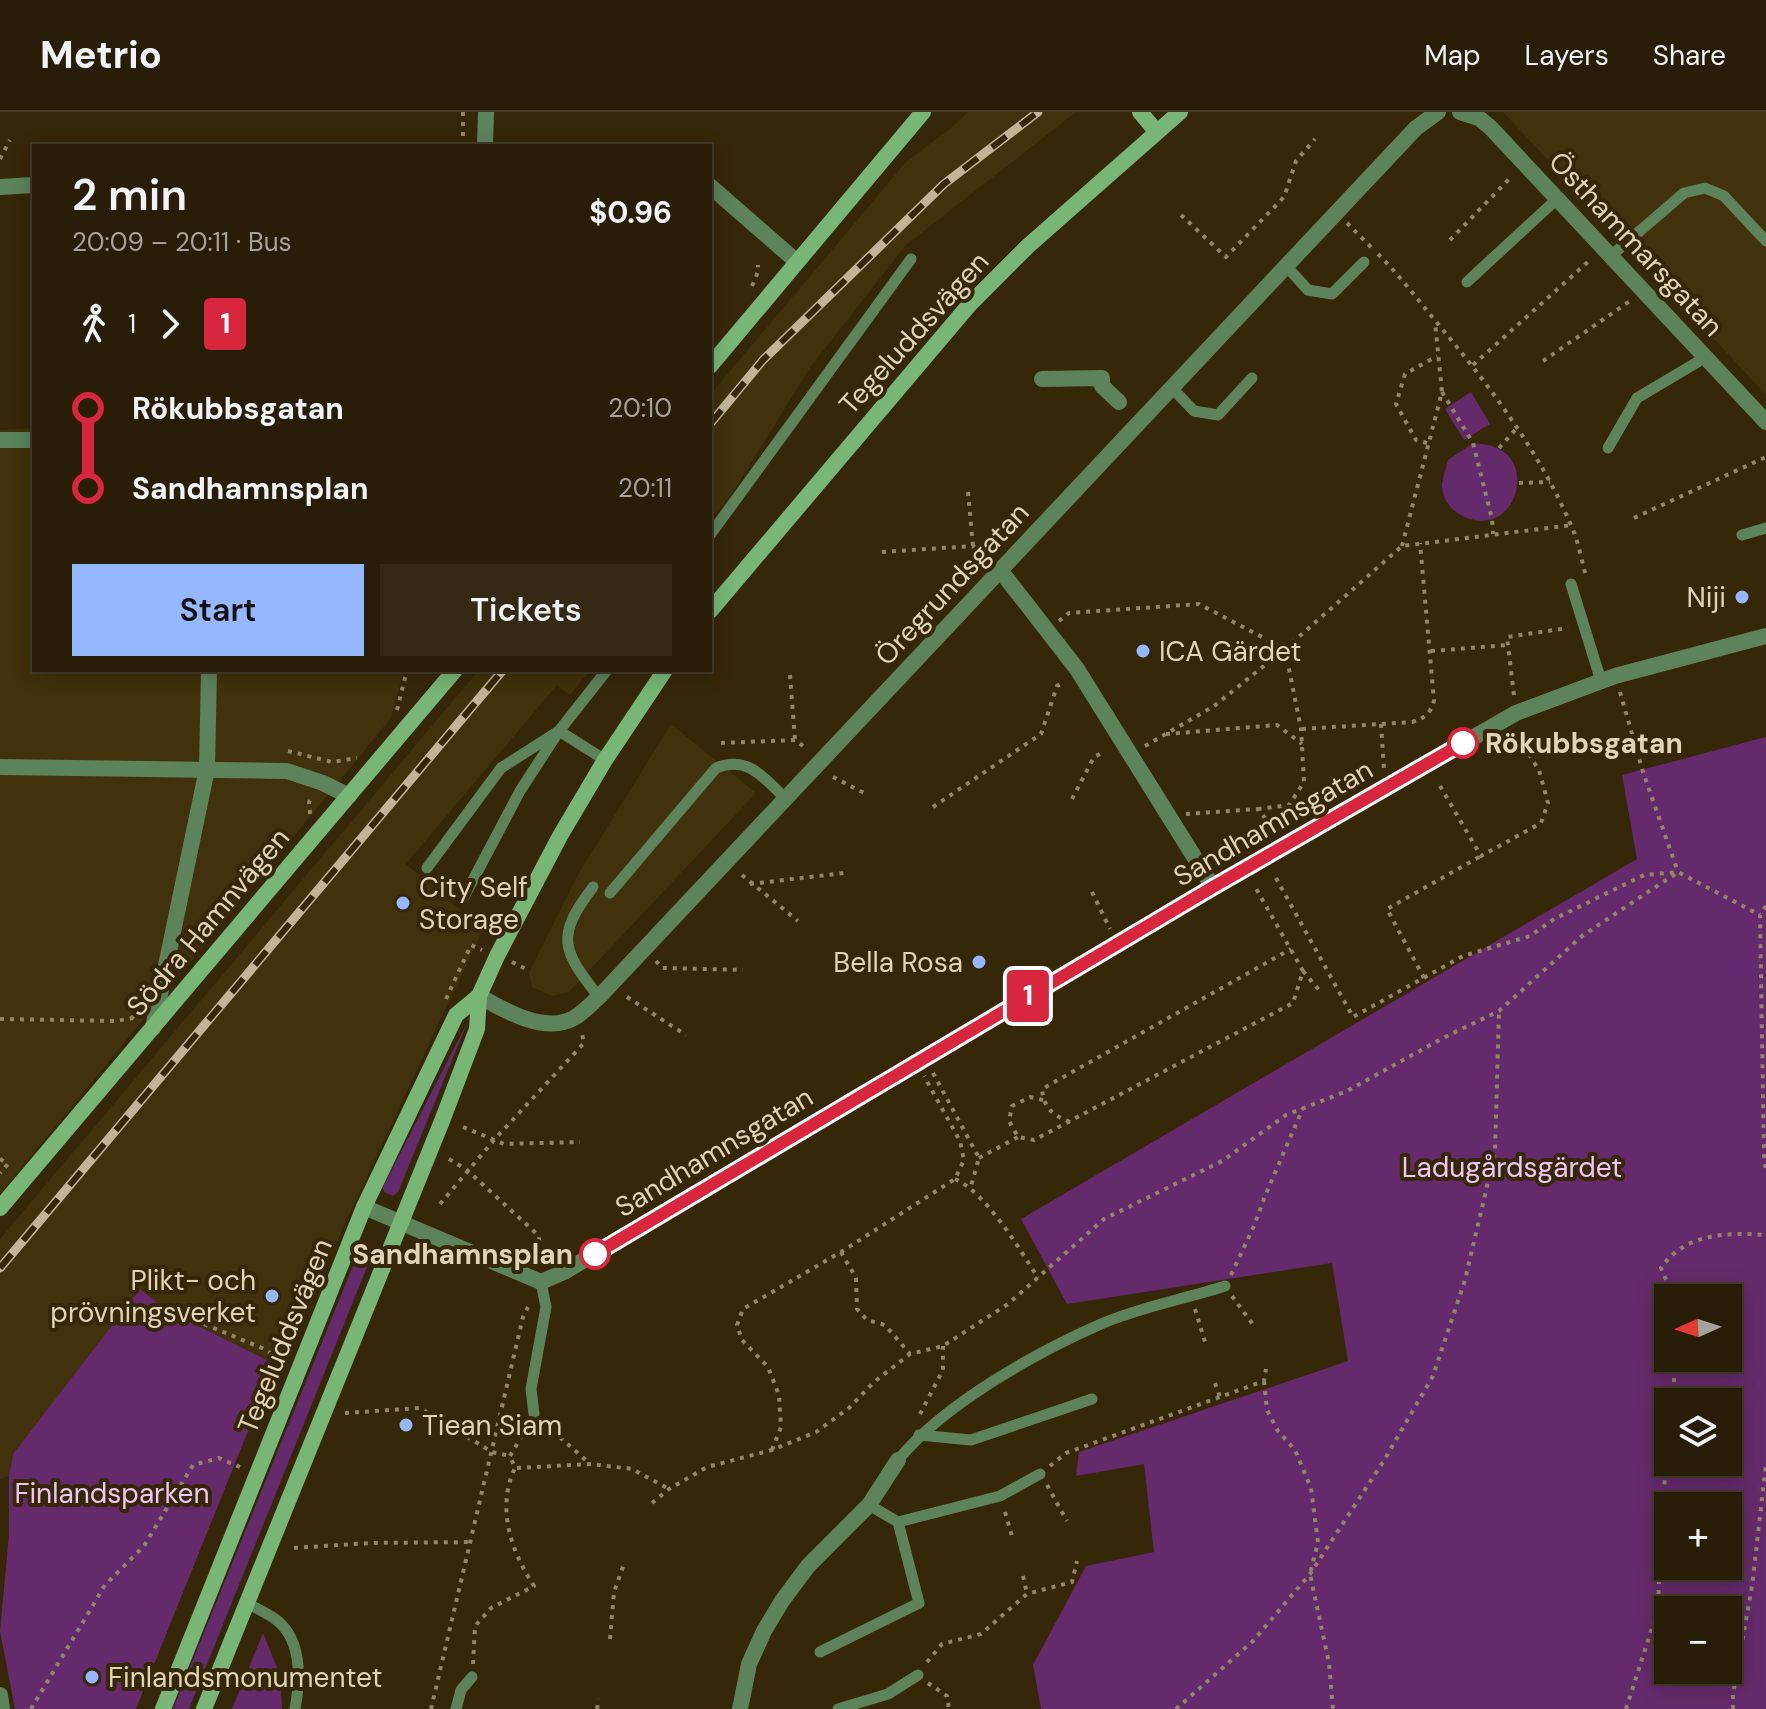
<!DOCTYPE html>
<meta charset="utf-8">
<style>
body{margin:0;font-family:"DM Sans",sans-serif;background:#342a14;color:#f1f3f6;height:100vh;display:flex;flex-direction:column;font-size:30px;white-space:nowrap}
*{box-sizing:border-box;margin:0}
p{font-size:26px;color:#a5a29b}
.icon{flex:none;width:44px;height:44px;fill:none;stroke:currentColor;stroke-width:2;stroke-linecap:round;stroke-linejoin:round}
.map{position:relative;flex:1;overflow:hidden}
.drawer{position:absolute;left:32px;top:32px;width:680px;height:528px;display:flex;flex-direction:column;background:#281d06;border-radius:0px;box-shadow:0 4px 20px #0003,0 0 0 2px #443b28}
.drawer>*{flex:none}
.badge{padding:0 16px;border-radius:6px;font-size:28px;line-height:52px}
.needle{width:52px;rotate:267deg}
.controls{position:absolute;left:1654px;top:1172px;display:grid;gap:16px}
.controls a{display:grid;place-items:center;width:88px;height:88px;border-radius:0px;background:#281d06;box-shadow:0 4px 20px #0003,0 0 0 2px #443b28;font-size:40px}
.map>.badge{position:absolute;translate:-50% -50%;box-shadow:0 0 0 4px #fff}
.legs{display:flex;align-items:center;gap:12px;height:88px;padding:0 40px;font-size:26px}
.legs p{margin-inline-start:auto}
.headline{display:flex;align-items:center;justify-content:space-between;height:136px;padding:0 40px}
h1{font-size:44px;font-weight:600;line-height:60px}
.primary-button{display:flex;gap:16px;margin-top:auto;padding:16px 40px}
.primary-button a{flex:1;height:92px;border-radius:0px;background:#94b7fd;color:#111;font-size:32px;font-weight:600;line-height:92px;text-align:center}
.primary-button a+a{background:#342a14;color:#f1f3f6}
ul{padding:0 40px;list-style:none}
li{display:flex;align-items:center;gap:28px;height:80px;font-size:30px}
li i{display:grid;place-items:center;width:12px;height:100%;margin:0 10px;background:currentColor}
li i::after{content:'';width:20px;height:20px;margin:-10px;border:6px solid;border-radius:50%;background:#281d06}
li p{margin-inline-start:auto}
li:first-child i{background:linear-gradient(#0000 50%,currentColor 0)}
li:last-child i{background:linear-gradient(currentColor 50%,#0000 0)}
header{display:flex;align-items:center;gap:48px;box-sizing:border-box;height:112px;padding:0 40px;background:#281d06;border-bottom:2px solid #443b28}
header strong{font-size:38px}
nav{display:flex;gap:44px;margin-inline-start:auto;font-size:28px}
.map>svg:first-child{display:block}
</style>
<header>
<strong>Metrio</strong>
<nav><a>Map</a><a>Layers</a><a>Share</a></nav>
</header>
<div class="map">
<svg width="1766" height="1597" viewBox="0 0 1766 1597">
<rect width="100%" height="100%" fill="#362708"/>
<g fill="#41310c">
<path d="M968 0H1076L906 133 811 254 733 380 710 408V283L906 50 952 15Z"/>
<path d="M1503 0H1766V283Z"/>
<path d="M34 316V558H404L391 606 0 1082V318Z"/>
<path d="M479 558H590L570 583 557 573 406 752 483 817 343 1116 290 1242 275 1252 166 1198 140 1178 13 1342 9 1364 0 1367V1127Z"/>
<path d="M671 612 756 681 569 880 552 884 532 875 529 861 576 766Z"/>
</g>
<g fill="#652a6b" fill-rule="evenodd">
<path d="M1471 280 1490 312 1464 328 1445 297Z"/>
<path d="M1473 331C1481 332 1491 333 1497 336 1522 346 1523 382 1505 399 1484 421 1441 403 1442 372 1443 365 1446 356 1448 348Z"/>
<path d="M1766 625V1597H1041L1033 1553 1086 1454 1154 1440 1144 1352 1076 1364 1079 1340 1348 1249 1332 1151 1067 1192 1021 1107 1637 747 1622 663ZM1728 1186V1246H1668V1186ZM1728 1290V1350H1668V1290ZM1728 1394V1454H1668V1394ZM1728 1498V1558H1668V1498Z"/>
<path d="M468 909 398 1080 393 1084 384 1080 383 1075Z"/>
<path d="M357 1144 369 1150 189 1597H173Z"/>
<path d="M140 1177 166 1198 275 1252 136 1597H15L0 1519 9 1423V1364L13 1342Z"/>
<path d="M263 1521 280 1563 282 1597H232Z"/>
</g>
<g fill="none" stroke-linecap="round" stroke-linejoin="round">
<g stroke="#948567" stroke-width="4" stroke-dasharray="4 6" stroke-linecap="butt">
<path d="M463 34V0"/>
<path d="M0 47 10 28"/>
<path d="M1181 103 1226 145 1284 85 1296 49 1315 27"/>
<path d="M1347 111 1372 136"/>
<path d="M1450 128 1512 64"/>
<path d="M1378 142C1400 164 1418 188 1438 212 1488 272 1539 339 1570 411 1578 427 1581 447 1586 464"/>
<path d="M752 174 758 160V153"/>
<path d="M1543 249 1630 189"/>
<path d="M1473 253 1590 148"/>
<path d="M1442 280 1473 331 1492 407 1493 422"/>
<path d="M1427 331 1416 328 1396 292 1405 262 1437 244"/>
<path d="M1499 336 1516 317"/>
<path d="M1519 371 1550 370"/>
<path d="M968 380 973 434"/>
<path d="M1634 406 1766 345"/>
<path d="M1402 434 1442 280 1435 210"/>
<path d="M882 440 973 434 983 444"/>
<path d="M1059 509 1069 501 1199 492 1285 537 1301 617 1304 670 1289 693 1258 697"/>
<path d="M1431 539 1508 533"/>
<path d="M790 563 795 628"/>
<path d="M1620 580 1643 660 1678 760"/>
<path d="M1514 583 1507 525 1568 516"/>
<path d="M397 598 407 558"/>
<path d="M1381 612 1384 658"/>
<path d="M1302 617 1412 610C1425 606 1430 602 1434 589L1420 431"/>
<path d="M1166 622 1277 613 1302 632"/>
<path d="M721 631 795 628 803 634"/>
<path d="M1145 634 1214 594 1285 537 1402 434 1572 413"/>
<path d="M288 639 332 650 357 646"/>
<path d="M833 665 866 682"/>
<path d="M1440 674 1481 744 1541 711 1548 691 1539 658 1519 627"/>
<path d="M1072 687 1094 645 1104 640"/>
<path d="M933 695 1041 622 1057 574 1062 571"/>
<path d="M310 702 309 690 313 684"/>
<path d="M1186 702 1258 697 1275 719"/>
<path d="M742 763 798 809"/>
<path d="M1276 766 1353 905 1463 844 1530 824 1554 807 1644 763 1678 760 1760 803"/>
<path d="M750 772 844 761"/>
<path d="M1092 780 1110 817"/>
<path d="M1766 794 1760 803 1764 1043 1766 1061"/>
<path d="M656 849 662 856 743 858"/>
<path d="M512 850 526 857"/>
<path d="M1303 859 1319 878"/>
<path d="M1424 866 1387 797 1481 744"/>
<path d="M627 885 686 923"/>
<path d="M446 887 471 833 482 838"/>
<path d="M0 907 116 909 133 906"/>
<path d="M131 907 138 899"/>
<path d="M933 961 979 1046 971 1074"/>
<path d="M1043 988 1030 985 1012 994 1009 1009 1018 1025 1034 1028 1293 891 1303 859 1254 773"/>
<path d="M1070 1010C1053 1003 1044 997 1042 977L1291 837"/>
<path d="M463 1015 504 1032 580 1030"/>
<path d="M979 1046 1018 1025"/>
<path d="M0 1047 8 1052 0 1061"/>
<path d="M449 1047 467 1058 539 1124 540 1149"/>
<path d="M955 1067C985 1080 1020 1137 1038 1166"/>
<path d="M440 1092 494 1028 584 931 582 922"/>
<path d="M841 1140 856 1166 857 1197 867 1208 885 1213 910 1242"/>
<path d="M1231 1163 1254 1114 1265 1084 1303 996"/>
<path d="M1232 1184 1254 1214"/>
<path d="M1674 1186 1661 1156C1685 1121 1727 1120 1766 1123"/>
<path d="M1195 1197 1205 1230"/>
<path d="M204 1212 262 1236 284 1249"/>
<path d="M1674 1246V1290"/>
<path d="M1264 1269 1267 1298 1278 1319 1295 1338 1311 1376 1318 1430 1310 1462 1329 1551 1333 1597"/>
<path d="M1215 1271 1220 1285"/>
<path d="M345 1301 420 1296 492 1340 510 1344"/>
<path d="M920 1302 943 1258V1234"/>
<path d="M545 1312 589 1351"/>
<path d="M772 1338 781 1315 779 1283 768 1255 742 1228 737 1213 743 1197 841 1140 955 1067 964 1048 960 1029 924 964"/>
<path d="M510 1344 527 1315"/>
<path d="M1050 1354 1066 1341 1264 1269 1266 1257"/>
<path d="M517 1356 591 1352 632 1357 669 1377"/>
<path d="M1047 1373 1067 1409"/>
<path d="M652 1391 669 1377 707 1355 772 1338 816 1320 849 1296 874 1270 910 1242 943 1234 1008 1192 1104 1107 1222 1049 1286 1003 1347 979 1443 926 1499 899 1582 824 1678 760"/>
<path d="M1005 1400 1012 1424"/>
<path d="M294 1436 370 1431 471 1430"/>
<path d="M1023 1464 1027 1482"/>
<path d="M610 1527 614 1480 624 1452"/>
<path d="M927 1550 942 1532 981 1522 1027 1482 1072 1470 1077 1449"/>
<path d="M473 1552 475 1514 491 1496 534 1474C511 1439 496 1396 515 1356L510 1344"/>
<path d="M928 1571 947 1584 949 1597"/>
<path d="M31 1597 105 1473 144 1434 193 1353 219 1346 240 1355"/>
<path d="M431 1597 523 1205 528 1195"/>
<path d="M597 1597 599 1587"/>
<path d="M1176 1597 1253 1529 1310 1462 1383 1350 1433 1264 1465 1168 1495 1040 1499 899"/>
<path d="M1626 1597 1658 1497 1662 1382 1669 1350"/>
<path d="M1733 1597V1582L1752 1474 1766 1352"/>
</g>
<g stroke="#5d835b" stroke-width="11">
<path d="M1612 143 1684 81 1705 76 1724 84 1766 129"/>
<path d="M1287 155 1308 178 1332 182 1364 150"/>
<path d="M1467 170 1558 86"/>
<path d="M1172 276 1194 299 1218 303 1252 266"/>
<path d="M1608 336 1637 286 1706 245"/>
<path d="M710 423 911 147"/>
<path d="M1742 423 1766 416"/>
<path d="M1571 472 1601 569"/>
<path d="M427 756 501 656 559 619 607 558"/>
<path d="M593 775C555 825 562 838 599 885"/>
<path d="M610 781 716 656C748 643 764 666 786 687"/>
<path d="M464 785 520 679 559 619 605 648"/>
<path d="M534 1302 531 1277 546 1195 541 1170"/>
<path d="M919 1323 971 1328 1092 1287"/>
<path d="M898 1348C944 1292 1035 1241 1101 1212 1140 1195 1185 1187 1225 1174"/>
<path d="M898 1410 1000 1384 1040 1362"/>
<path d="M247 1491C257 1497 271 1502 280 1511 302 1532 300 1570 295 1597"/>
<path d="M820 1540 919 1491 898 1410 869 1393"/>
<path d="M456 1597 461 1578 472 1565"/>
<path d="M838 1597 888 1582 918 1563"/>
</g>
<g stroke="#5d835b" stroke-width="16">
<path d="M1460 0 1479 6 1490 15 1766 310"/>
<path d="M485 34 486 0"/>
<path d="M1042 267 1102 266V274L1119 290"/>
<path d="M0 328H34"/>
<path d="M1000 458 1077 557 1213 775"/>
<path d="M0 655 287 659 323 671 349 684"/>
<path d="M479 884C505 899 545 922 574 906 583 901 591 892 599 885L1416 16 1438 0"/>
<path d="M153 916 207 657 209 558"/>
<path d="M364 1095 541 1170 564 1160 1213 775 1516 601 1615 564 1766 524"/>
<path d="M0 1583 2 1597"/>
<path d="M740 1597 749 1552 764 1519 782 1489 808 1454 869 1393 898 1348"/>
</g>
<g stroke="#5d835b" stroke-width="16">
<path d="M710 74 796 149"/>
<path d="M0 75 34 73"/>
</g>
<g stroke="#77b675" stroke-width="16">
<path d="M1140 0 1156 19"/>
<path d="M710 254 923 0"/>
<path d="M710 499 970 192 1028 134 1180 0"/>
<path d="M0 1096 455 558"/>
<path d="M163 1597 364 1095 456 903 479 884"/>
<path d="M204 1597 442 1009 477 917 479 884 497 844 560 724 605 648 665 558"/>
</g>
<defs>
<g id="rail">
<path d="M710 312 763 248 944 72 1038 0"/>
<path d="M0 1156 503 558"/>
</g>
</defs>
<use href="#rail" stroke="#c3b497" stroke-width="9"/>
<use href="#rail" stroke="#362708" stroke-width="6" stroke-dasharray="18" stroke-linecap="butt"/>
</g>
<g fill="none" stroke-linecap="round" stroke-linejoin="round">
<defs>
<path id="line-1" d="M595 1142 1213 775 1463 631"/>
</defs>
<use href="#line-1" stroke="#fff" stroke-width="18"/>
<use href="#line-1" stroke="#d7263d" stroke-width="12"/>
</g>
<g fill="#94b7fd" stroke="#362708" stroke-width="3">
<circle cx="1742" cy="485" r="8"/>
<circle cx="1143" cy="539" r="8"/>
<circle cx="403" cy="791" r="8"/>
<circle cx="979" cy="850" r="8"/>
<circle cx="272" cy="1184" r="8"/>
<circle cx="406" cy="1313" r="8"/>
<circle cx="92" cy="1565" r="8"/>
</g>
<g fill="#fff" stroke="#d7263d" stroke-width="4">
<circle cx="1463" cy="631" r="14"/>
<circle cx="595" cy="1142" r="14"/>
</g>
<g text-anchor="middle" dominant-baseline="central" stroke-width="8" stroke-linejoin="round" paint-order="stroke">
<g font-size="28" fill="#e2d3b6" stroke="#362708">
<text transform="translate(1636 132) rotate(47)">Östhammarsgatan</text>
<text transform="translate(914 221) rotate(-48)">Tegeluddsvägen</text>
<text transform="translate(952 472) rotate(-47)">Öregrundsgatan</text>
<text transform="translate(1273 711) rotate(-30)">Sandhamnsgatan</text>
<text transform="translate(208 810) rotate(-50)">Södra Hamnvägen</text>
<text transform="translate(714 1040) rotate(-31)">Sandhamnsgatan</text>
<text transform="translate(285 1224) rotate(-68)">Tegeluddsvägen</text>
</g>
<g font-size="28" fill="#e2d3b6" stroke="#362708" text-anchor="start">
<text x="1726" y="485" text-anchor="end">Niji</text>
<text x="1159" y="539">ICA Gärdet</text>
<text x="419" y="775">City Self<tspan x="419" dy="32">Storage</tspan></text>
<text x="963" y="850" text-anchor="end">Bella Rosa</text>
<text x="256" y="1168" text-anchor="end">Plikt- och<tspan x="256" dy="32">prövningsverket</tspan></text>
<text x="422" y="1313">Tiean Siam</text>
<text x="108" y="1565">Finlandsmonumentet</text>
</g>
<g font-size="28" font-weight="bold" fill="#e2d3b6" stroke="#362708" text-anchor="start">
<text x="1485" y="631">Rökubbsgatan</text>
<text x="573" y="1142" text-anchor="end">Sandhamnsplan</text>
</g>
<g font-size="28" fill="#efc5f3" stroke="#362708">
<text x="1512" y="1055">Ladugårdsgärdet</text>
<text x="112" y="1381">Finlandsparken</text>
</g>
</g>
</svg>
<div class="controls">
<a><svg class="needle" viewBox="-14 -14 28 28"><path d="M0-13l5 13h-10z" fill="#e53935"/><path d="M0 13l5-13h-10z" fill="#a5a29b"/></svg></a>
<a><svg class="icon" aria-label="layers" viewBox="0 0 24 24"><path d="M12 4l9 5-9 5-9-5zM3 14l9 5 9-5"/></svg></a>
<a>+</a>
<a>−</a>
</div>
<b class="badge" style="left:1028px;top:884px;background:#d7263d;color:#fff">1</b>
<section class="drawer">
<div class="headline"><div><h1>2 min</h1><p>20:09 – 20:11 · Bus</p></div><b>$0.96</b></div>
<div class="legs"><svg class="icon" aria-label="walk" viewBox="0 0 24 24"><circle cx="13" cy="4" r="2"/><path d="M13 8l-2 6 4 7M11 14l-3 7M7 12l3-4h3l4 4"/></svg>1<svg class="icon" aria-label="forward" viewBox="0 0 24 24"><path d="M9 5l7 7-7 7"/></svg><b class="badge" style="background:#d7263d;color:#fff">1</b></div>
<ul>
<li><i style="color:#d7263d"></i><b>Rökubbsgatan</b><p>20:10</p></li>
<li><i style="color:#d7263d"></i><b>Sandhamnsplan</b><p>20:11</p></li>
</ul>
<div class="primary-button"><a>Start</a><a>Tickets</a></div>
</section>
</div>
